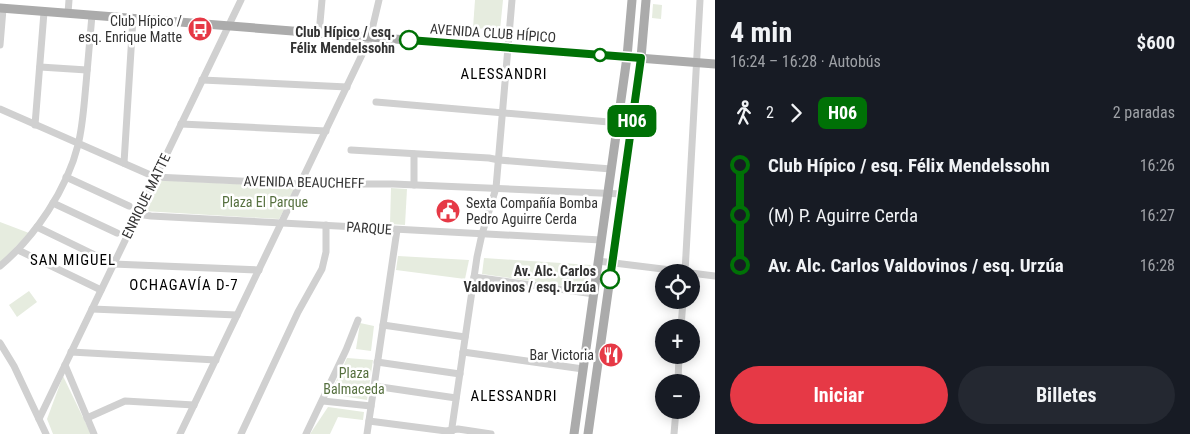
<!DOCTYPE html>
<html lang="es">
<meta charset="utf-8">
<style>
body{margin:0;font-family:"Roboto Condensed",sans-serif;background:#242831;color:#f1f3f6;height:100vh;display:flex;flex-direction:column;font-size:19px;white-space:nowrap}
*{box-sizing:border-box;margin:0}
p{font-size:16px;color:#9ea1a6}
.icon{flex:none;width:28px;height:28px;fill:none;stroke:currentColor;stroke-width:2;stroke-linecap:round;stroke-linejoin:round}
.map{position:relative;flex:1;overflow:hidden}
.sheet{display:flex;flex-direction:column;background:#171b24;width:475px}
.sheet>*{flex:none}
.badge{padding:0 10px;border-radius:8px;font-size:18px;line-height:32px}
.tools{position:absolute;left:655px;top:264px;display:grid;gap:10px}
.tools a{display:grid;place-items:center;width:45px;height:45px;border-radius:50%;background:#171b24;box-shadow:0 2px 12px #0003;font-size:25px}
.map>.badge{position:absolute;translate:-50% -50%;box-shadow:0 0 0 2px #fff}
.legs{display:flex;align-items:center;gap:8px;height:55px;padding:0 15px;font-size:16px}
.legs p{margin-inline-start:auto}
.head{display:flex;align-items:center;justify-content:space-between;height:85px;padding:0 15px}
h1{font-size:28px;font-weight:700;line-height:38px}
.action{display:flex;gap:10px;margin-top:auto;padding:10px 15px}
.action a{flex:1;height:58px;border-radius:30px;background:#e63946;color:#fff;font-size:20px;font-weight:700;line-height:58px;text-align:center}
.action a+a{background:#242831;color:#f1f3f6}
ul{padding:0 15px;list-style:none}
li{display:flex;align-items:center;gap:18px;height:50px;font-size:19px}
li i{display:grid;place-items:center;width:8px;height:100%;margin:0 6px;background:currentColor}
li i::after{content:'';width:12px;height:12px;margin:-6px;border:4px solid;border-radius:50%;background:#171b24}
li p{margin-inline-start:auto}
li:first-child i{background:linear-gradient(#0000 50%,currentColor 0)}
li:last-child i{background:linear-gradient(currentColor 50%,#0000 0)}
main{display:flex;flex:1;min-height:0}
.map>svg:first-child{display:block}
</style>
<main>
<div class="map">
<svg width="715" height="434" viewBox="0 0 715 434">
<rect width="100%" height="100%" fill="#fff"/>
<g fill="#e6ecdf">
<path d="M475 0H503L500 30 473 28Z"/>
<path d="M653 4 662 5 661 19 652 18Z"/>
<path d="M157 180 296 187 279 219 143 211Z"/>
<path d="M391 188 407 189 405 225 390 224Z"/>
<path d="M0 222 29 233 0 263Z"/>
<path d="M398 256 469 260 465 279 396 270Z"/>
<path d="M484 258 591 265 587 289 482 274Z"/>
<path d="M29 291 37 302 17 317 9 305Z"/>
<path d="M360 323 374 326 371 351 356 349Z"/>
<path d="M347 358 373 360 367 400 330 394Z"/>
<path d="M63 376 91 434H53L47 419Z"/>
<path d="M328 407 364 412 363 420 338 417 330 434H310Z"/>
</g>
<g fill="none" stroke-linecap="round" stroke-linejoin="round">
<g stroke="#d0d0d0" stroke-width="7">
<path d="M68 13 69 0"/>
<path d="M319 34 322 0"/>
<path d="M0 45 3 9"/>
<path d="M40 67 87 70"/>
<path d="M202 80 347 87"/>
<path d="M376 102 632 124"/>
<path d="M0 109 155 177 301 184H393L622 194"/>
<path d="M181 124 326 131"/>
<path d="M35 125 44 12"/>
<path d="M351 150 489 158 499 160 611 169"/>
<path d="M124 163 133 18"/>
<path d="M66 177 129 206"/>
<path d="M414 185V154"/>
<path d="M53 203 117 233"/>
<path d="M137 214 151 216 601 240"/>
<path d="M37 227 105 260"/>
<path d="M18 250 101 290"/>
<path d="M598 261 687 272"/>
<path d="M113 264 259 270"/>
<path d="M0 266C35 237 67 189 78 145 83 125 84 104 86 84 88 61 90 38 92 15"/>
<path d="M685 272 700 0"/>
<path d="M691 273 715 276"/>
<path d="M474 277 594 294"/>
<path d="M92 309 237 315"/>
<path d="M383 325 465 337"/>
<path d="M681 328 683 300"/>
<path d="M0 343 14 366 46 434"/>
<path d="M71 352 216 360"/>
<path d="M463 352 583 369"/>
<path d="M377 362 460 374"/>
<path d="M65 365 94 434"/>
<path d="M678 382 679 355"/>
<path d="M374 386 456 398"/>
<path d="M323 401 371 406"/>
<path d="M87 418 125 401 194 405"/>
<path d="M39 419 241 0"/>
<path d="M369 421 446 431 458 429 491 434"/>
<path d="M180 434 370 38 379 0"/>
<path d="M241 434 298 312 322 269 326 252V225"/>
<path d="M306 434 346 350 358 320"/>
<path d="M367 434 397 230"/>
<path d="M451 434 477 257 482 234 496 188 512 0"/>
<path d="M674 434 676 410"/>
</g>
<g stroke="#ababab" stroke-width="9">
<path d="M0 8 715 64"/>
<path d="M574 434 627 57 632 0"/>
<path d="M588 434 641 58 646 0"/>
</g>
</g>
<g fill="none" stroke-linecap="round" stroke-linejoin="round">
<defs>
<path id="line-1" d="M409 40 641 58 610 279"/>
</defs>
<use href="#line-1" stroke="#fff" stroke-width="11"/>
<use href="#line-1" stroke="#007106" stroke-width="8"/>
</g>
<defs>
<symbol id="bus-disc" viewBox="-11 -11 22 22"><circle r="9.5" fill="#e63946" stroke="#fff"/><path d="M-5-6H5V4H4V6H2V4H-2V6H-4V4H-5ZM-3.5-4V0h7V-4ZM-3.5 1.2v1.5H-2V1.2ZM2 1.2v1.5H3.5V1.2Z" fill="#fff"/></symbol>
<symbol id="civic-disc" viewBox="-11 -11 22 22"><circle r="9.5" fill="#e63946" stroke="#fff"/><path d="M-.6-6.5H3V-4.5H.6V-3L4-1V1h2V6H-6V1h2V-1L-.6-3ZM-1.2 2.5V6h2.4V2.5Z" fill="#fff"/></symbol>
<symbol id="restaurant-disc" viewBox="-11 -11 22 22"><circle r="9.5" fill="#e63946" stroke="#fff"/><path d="M-5-6h1v4h1v-4h1v4h1v-4h1v5L-1.5 .5V6h-2V.5L-5-1ZM5-6V6H3V1.5H1.5Q1.5-4 5-6Z" fill="#fff"/></symbol>
</defs>
<g fill-rule="evenodd">
<use href="#bus-disc" x="186" y="15" width="28" height="28"/>
<use href="#civic-disc" x="434" y="197" width="28" height="28"/>
<use href="#restaurant-disc" x="597" y="341" width="28" height="28"/>
</g>
<g fill="#fff" stroke="#007106" stroke-width="2.5">
<circle cx="409" cy="40" r="9"/>
<circle cx="600" cy="55" r="6"/>
<circle cx="610" cy="279" r="9"/>
</g>
<g text-anchor="middle" dominant-baseline="central" stroke-width="5" stroke-linejoin="round" paint-order="stroke">
<g font-size="14" fill="#333" stroke="#fff" text-anchor="end">
<text x="182" y="21">Club Hípico /<tspan x="182" dy="16">esq. Enrique Matte</tspan></text>
<text x="466" y="203" text-anchor="start">Sexta Compañía Bomba<tspan x="466" dy="16">Pedro Aguirre Cerda</tspan></text>
<text x="594" y="355">Bar Victoria</text>
</g>
<g font-size="14" font-weight="bold" fill="#333" stroke="#fff" text-anchor="end">
<text x="395" y="32">Club Hípico / esq.<tspan x="395" dy="16">Félix Mendelssohn</tspan></text>
<text x="596" y="271">Av. Alc. Carlos<tspan x="596" dy="16">Valdovinos / esq. Urzúa</tspan></text>
</g>
<g font-size="14" fill="#333" stroke="#fff">
<text transform="translate(493 33) rotate(4)">AVENIDA CLUB HÍPICO</text>
<text transform="translate(304 182) rotate(1)">AVENIDA BEAUCHEFF</text>
<text transform="translate(146 196) rotate(-64)">ENRIQUE MATTE</text>
<text transform="translate(369 228) rotate(4)">PARQUE</text>
</g>
<g font-size="14" fill="#56703f" stroke="#fff">
<text x="265" y="202">Plaza El Parque</text>
<text x="354" y="373">Plaza<tspan x="354" dy="16">Balmaceda</tspan></text>
</g>
<g font-size="15" letter-spacing="1" fill="#000" stroke="#fff">
<text x="504" y="74">ALESSANDRI</text>
<text x="73" y="260">SAN MIGUEL</text>
<text x="184" y="285">OCHAGAVÍA D-7</text>
<text x="514" y="396">ALESSANDRI</text>
</g>
</g>
</svg>
<div class="tools">
<a><svg class="icon" aria-label="locate" viewBox="0 0 24 24"><circle cx="12" cy="12" r="6"/><path d="M12 2v4M12 18v4M2 12h4M18 12h4"/></svg></a>
<a>+</a>
<a>−</a>
</div>
<b class="badge" style="left:632px;top:121px;background:#007106;color:#fff">H06</b>
</div>
<section class="sheet">
<div class="head"><div><h1>4 min</h1><p>16:24 – 16:28 · Autobús</p></div><b>$600</b></div>
<div class="legs"><svg class="icon" aria-label="walk" viewBox="0 0 24 24"><circle cx="13" cy="4" r="2"/><path d="M13 8l-2 6 4 7M11 14l-3 7M7 12l3-4h3l4 4"/></svg>2<svg class="icon" aria-label="forward" viewBox="0 0 24 24"><path d="M9 5l7 7-7 7"/></svg><b class="badge" style="background:#007106;color:#fff">H06</b><p>2 paradas</p></div>
<ul>
<li><i style="color:#007106"></i><b>Club Hípico / esq. Félix Mendelssohn</b><p>16:26</p></li>
<li><i style="color:#007106"></i><span>(M) P. Aguirre Cerda</span><p>16:27</p></li>
<li><i style="color:#007106"></i><b>Av. Alc. Carlos Valdovinos / esq. Urzúa</b><p>16:28</p></li>
</ul>
<div class="action"><a>Iniciar</a><a>Billetes</a></div>
</section>
</main>
